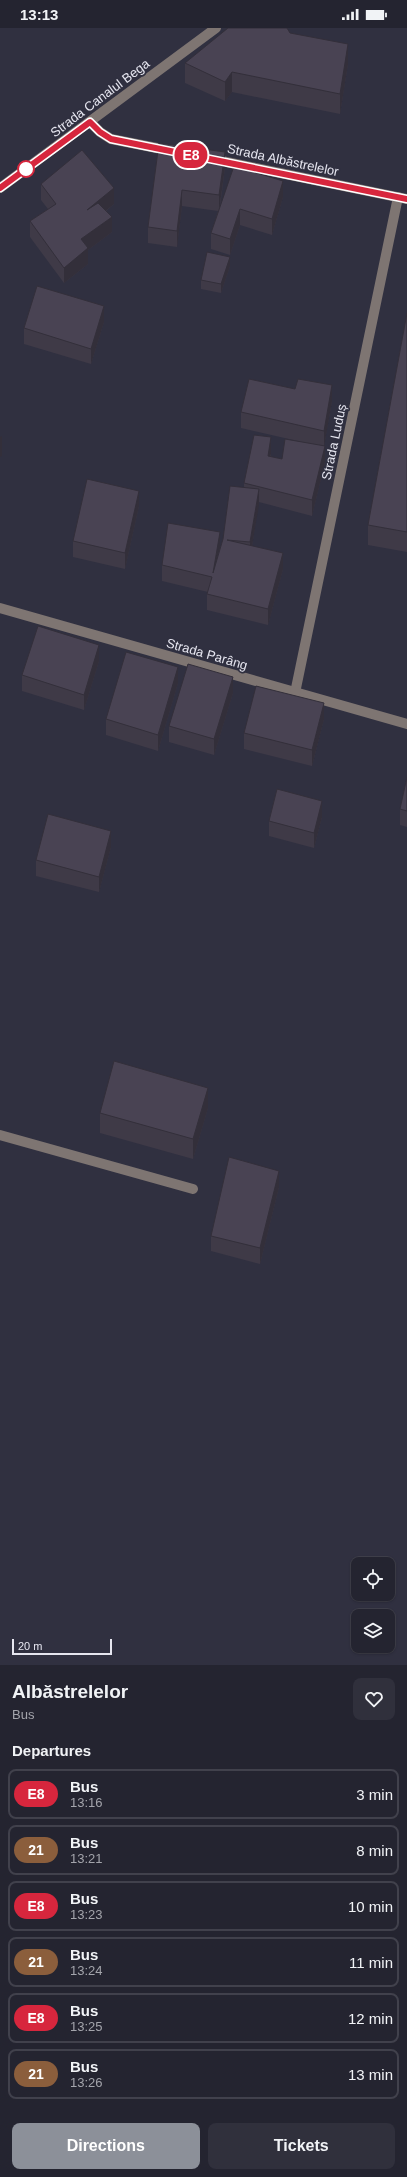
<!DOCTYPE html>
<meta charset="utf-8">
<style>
body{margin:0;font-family:Helvetica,sans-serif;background:#30303c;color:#f1f3f6;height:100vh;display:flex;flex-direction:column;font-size:15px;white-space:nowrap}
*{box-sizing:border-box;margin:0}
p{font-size:13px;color:#a3a4ab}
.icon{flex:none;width:22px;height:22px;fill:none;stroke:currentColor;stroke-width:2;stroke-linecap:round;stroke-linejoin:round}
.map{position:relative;height:1637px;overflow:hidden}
.sheet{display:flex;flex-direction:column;background:#242430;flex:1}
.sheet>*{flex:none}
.badge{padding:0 8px;border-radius:13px;font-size:14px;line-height:26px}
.fabs{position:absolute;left:351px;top:1529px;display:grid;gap:8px}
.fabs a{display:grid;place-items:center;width:44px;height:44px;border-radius:8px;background:#242430;box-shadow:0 1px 3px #0004,0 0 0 1px #41414c;font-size:20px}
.scale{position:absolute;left:12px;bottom:10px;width:100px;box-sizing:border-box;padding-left:4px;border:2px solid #e6e6f0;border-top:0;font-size:11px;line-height:14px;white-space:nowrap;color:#e6e6f0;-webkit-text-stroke:3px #303040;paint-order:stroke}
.map>.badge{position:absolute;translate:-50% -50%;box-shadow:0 0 0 2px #fff}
h2{padding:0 12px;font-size:15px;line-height:36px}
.round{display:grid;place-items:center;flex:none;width:42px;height:42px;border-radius:8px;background:#30303c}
.headline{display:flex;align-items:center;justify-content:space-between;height:68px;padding:0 12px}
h1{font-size:19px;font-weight:700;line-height:30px}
.button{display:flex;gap:8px;margin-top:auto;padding:8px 12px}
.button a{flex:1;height:46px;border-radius:8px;background:#8c9099;color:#fff;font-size:16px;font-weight:700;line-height:46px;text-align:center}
.button a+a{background:#30303c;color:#f1f3f6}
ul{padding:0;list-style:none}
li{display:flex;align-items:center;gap:12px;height:50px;margin:0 8px 6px;padding:0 4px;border:2px solid #41414c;border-radius:8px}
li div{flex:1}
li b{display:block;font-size:15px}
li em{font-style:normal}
li .badge{min-width:44px;font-weight:700;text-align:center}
.status{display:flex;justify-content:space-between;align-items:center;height:28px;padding:0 20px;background:#242430;direction:ltr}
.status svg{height:11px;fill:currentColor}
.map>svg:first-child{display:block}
</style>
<div class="status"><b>13:13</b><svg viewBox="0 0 49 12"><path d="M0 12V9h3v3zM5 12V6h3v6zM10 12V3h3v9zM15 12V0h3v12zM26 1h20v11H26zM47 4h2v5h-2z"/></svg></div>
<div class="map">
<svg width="407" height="1637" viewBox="0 0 407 1637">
<rect width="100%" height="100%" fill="#303040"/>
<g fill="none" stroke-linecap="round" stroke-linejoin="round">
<g stroke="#7e7572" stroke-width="10">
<path d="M90 94 100 104 111 111 172 123"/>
<path d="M212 131 407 171"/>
<path d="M0 160 216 0"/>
<path d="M0 580 407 696"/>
<path d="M295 665 398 169"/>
<path d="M0 1107 193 1161"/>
</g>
</g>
<g fill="#3f3a47">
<path d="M290 5 348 36 340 86 232 64 225 73 185 55V35Z"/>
<path d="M159 115 225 139 220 179 283 169 272 207 240 197 230 227 211 221V205L218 183 182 178 177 219 148 215V199Z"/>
<path d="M41 156 114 176 106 183 112 204 88 222V236L64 255 30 209V193L48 181 41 172Z"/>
<path d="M230 238 221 265 201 261V252Z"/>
<path d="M407 285V524L368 517V497Z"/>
<path d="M104 294 91 336 24 316V300Z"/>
<path d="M332 373 324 418 325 434 312 488 259 474 252 518 283 541 268 597 207 582V566L208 564 162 553V537L220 520 244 459V455L271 425V429L282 431 302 414 241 400V384Z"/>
<path d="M139 478 125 541 73 529V513Z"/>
<path d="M99 633 84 682 22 663V647Z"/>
<path d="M178 655 158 723 106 707V691Z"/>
<path d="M233 665 214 727 169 714V698Z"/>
<path d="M324 691 312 738 244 721V705Z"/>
<path d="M407 749V799L400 797V781Z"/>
<path d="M322 789 314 820 269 808V793Z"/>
<path d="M111 819 99 864 36 848V832Z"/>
<path d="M208 1080 193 1131 100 1105V1085Z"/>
<path d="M279 1159 260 1236 211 1223V1208Z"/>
</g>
<g fill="#332f3a">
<path d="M348 16V36L340 86V66Z"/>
<path d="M232 44V64L225 73V54Z"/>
<path d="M225 124V139L219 183V167Z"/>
<path d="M283 153V169L272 207V191Z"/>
<path d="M114 160V176L87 198V182Z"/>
<path d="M182 162V178L177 219V203Z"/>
<path d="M240 181V197L230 227V211Z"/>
<path d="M112 189V204L88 222V236L64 255V240L81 211Z"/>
<path d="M230 229V238L221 265V256Z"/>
<path d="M104 278V294L91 336V321Z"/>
<path d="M332 357V373L324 419V403Z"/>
<path d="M2 408V428L0 429V409Z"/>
<path d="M271 409V425L268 444V428Z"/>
<path d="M325 418V434L312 488V472Z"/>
<path d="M259 461V477L250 530V514Z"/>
<path d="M139 463V478L125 541V525Z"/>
<path d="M220 504V520L213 545Z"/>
<path d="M283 525V541L268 597V581Z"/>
<path d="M99 617V633L84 682V667Z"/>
<path d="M178 639V655L158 723V707Z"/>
<path d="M233 649V665L214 727V711Z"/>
<path d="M324 675V691L312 738V722Z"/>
<path d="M322 773V789L314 820V805Z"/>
<path d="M111 803V819L99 864V849Z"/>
<path d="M208 1060V1080L193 1131V1111Z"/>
<path d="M279 1143V1159L260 1236V1220Z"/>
</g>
<g fill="#494353" stroke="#332f3a">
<path d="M228 0H287L290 5 348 16 340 66 232 44 225 54 185 35Z"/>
<path d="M159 115 225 124 219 167 182 162 177 203 148 199Z"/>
<path d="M82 122 114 160 87 182 98 175 112 189 81 211 88 220 64 240 30 193 56 176 41 156Z"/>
<path d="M234 138 283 153 272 191 240 181 230 211 211 205Z"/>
<path d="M207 224 230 229 221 256 201 252Z"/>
<path d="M37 258 104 278 91 321 24 300Z"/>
<path d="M407 285V504L368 497Z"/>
<path d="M249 351 295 361 298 351 332 357 324 403 241 384Z"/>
<path d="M254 407 271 409 268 428 282 431 285 411 325 418 312 472 244 455Z"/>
<path d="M87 451 139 463 125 525 73 513Z"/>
<path d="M230 458 259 461 250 514 227 512 283 525 268 581 207 566 212 549 162 537 168 495 220 504 213 545 223 511Z"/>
<path d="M38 598 99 617 84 667 22 647Z"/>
<path d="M126 624 178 639 158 707 106 691Z"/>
<path d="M188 636 233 649 214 711 169 698Z"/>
<path d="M256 658 324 675 312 722 244 705Z"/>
<path d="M407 749V783L400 781Z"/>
<path d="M277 761 322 773 314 805 269 793Z"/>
<path d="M48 786 111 803 99 849 36 832Z"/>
<path d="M114 1033 208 1060 193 1111 100 1085Z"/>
<path d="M229 1129 279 1143 260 1220 211 1208Z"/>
</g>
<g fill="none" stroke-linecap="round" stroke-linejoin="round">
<defs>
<path id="line" d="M0 160 90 94 100 104 111 111 407 171"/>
</defs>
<use href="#line" stroke="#fff" stroke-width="9"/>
<use href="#line" stroke="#d7263d" stroke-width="6"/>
</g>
<circle fill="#fff" stroke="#d7263d" stroke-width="2" cx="26" cy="141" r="8"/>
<g text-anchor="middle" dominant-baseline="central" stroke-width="3.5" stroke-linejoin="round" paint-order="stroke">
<g font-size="13" fill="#e6e6f0" stroke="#303040">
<text transform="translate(100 70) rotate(-37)">Strada Canalul Bega</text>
<text transform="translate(283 132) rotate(12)">Strada Albăstrelelor</text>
<text transform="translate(334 414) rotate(-78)">Strada Luduș</text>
<text transform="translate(207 626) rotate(16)">Strada Parâng</text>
</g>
</g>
</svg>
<div class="fabs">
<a><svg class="icon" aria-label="locate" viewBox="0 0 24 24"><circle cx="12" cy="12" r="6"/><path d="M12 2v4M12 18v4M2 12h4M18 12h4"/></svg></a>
<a><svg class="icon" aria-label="layers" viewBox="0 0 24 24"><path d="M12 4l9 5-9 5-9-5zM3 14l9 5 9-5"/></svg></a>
</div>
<div class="scale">20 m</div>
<b class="badge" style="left:191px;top:127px;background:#d7263d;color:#fff">E8</b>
</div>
<section class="sheet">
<div class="headline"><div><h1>Albăstrelelor</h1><p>Bus</p></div><a class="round"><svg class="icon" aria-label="heart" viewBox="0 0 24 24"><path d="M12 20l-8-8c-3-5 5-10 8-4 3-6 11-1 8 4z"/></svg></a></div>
<h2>Departures</h2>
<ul>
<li><span class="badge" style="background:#d7263d;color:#fff">E8</span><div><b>Bus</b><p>13:16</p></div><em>3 min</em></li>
<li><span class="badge" style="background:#8b5e3c;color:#fff">21</span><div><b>Bus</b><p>13:21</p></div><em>8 min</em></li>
<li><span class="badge" style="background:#d7263d;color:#fff">E8</span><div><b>Bus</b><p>13:23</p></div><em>10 min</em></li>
<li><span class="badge" style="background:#8b5e3c;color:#fff">21</span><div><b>Bus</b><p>13:24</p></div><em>11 min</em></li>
<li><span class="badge" style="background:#d7263d;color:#fff">E8</span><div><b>Bus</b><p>13:25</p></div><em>12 min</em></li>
<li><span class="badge" style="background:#8b5e3c;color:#fff">21</span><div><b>Bus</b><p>13:26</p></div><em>13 min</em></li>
</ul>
<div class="button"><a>Directions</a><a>Tickets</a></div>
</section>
